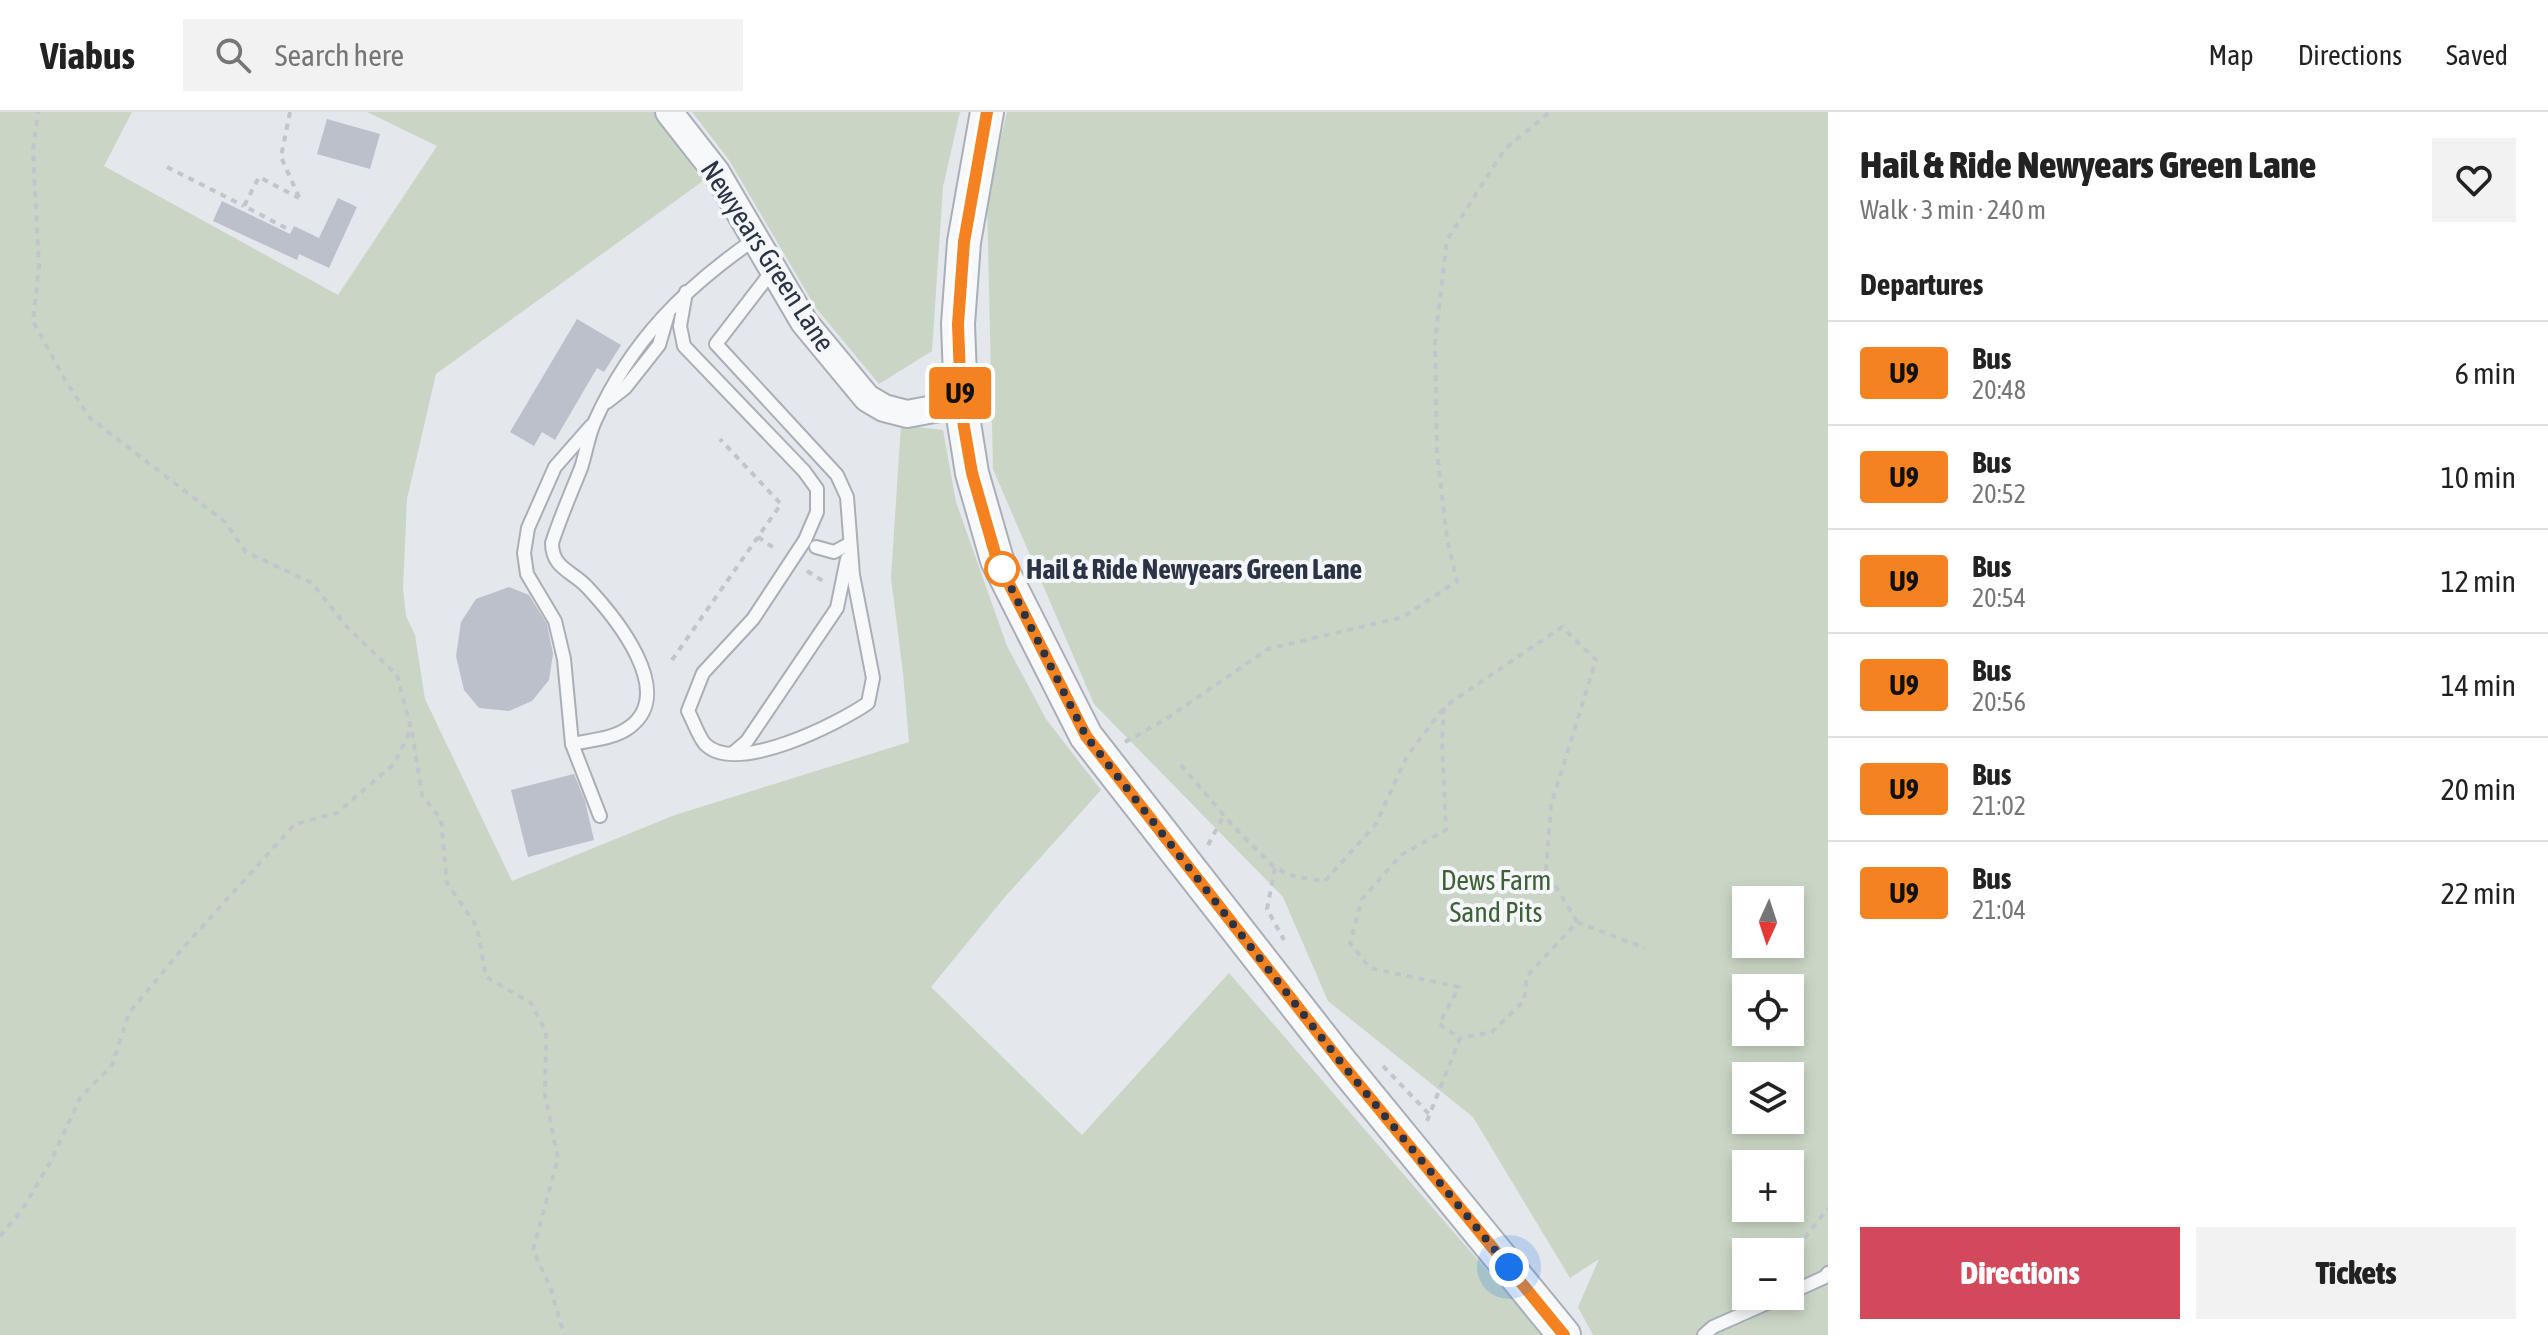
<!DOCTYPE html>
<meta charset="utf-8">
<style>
body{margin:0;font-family:"Asap Condensed",sans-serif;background:#f2f2f2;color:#222;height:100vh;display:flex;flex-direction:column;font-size:30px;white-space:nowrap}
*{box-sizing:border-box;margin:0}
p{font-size:26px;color:#767676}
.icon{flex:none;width:44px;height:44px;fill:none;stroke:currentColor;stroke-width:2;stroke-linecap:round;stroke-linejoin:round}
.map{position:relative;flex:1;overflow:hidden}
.sheet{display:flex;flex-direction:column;background:#fff;width:720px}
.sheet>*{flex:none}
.badge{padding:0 16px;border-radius:6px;font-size:28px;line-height:52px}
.needle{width:52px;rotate:183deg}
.tools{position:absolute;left:1732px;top:774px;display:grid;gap:16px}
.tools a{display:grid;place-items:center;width:72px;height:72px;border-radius:0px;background:#fff;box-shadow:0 4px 12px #0003;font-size:40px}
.you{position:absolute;width:40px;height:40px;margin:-20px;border:6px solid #fff;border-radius:50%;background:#1a73e8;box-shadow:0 0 0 12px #1a73e833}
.map>.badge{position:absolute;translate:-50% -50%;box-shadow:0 0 0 4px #fff}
h2{padding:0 32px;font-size:30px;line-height:72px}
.round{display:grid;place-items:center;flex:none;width:84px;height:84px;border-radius:0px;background:#f2f2f2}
.headline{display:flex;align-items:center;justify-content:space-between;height:136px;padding:0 32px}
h1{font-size:38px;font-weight:800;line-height:60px}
.primary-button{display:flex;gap:16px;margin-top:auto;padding:16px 32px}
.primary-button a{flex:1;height:92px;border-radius:0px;background:#d1495b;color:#fff;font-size:32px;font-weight:800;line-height:92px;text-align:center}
.primary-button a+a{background:#f2f2f2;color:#222}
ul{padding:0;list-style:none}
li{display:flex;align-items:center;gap:24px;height:104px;padding:0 32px;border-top:2px solid #e0e0e0}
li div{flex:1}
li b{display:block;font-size:30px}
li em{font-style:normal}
li .badge{min-width:88px;font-weight:700;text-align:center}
header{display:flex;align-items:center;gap:48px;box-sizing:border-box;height:112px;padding:0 40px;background:#fff;border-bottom:2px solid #e0e0e0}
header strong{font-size:38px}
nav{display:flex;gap:44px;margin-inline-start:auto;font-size:28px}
.search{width:560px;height:72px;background:#f2f2f2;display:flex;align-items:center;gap:20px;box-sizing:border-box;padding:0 28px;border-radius:0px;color:#767676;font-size:30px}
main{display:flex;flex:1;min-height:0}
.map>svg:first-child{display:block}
</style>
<header>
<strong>Viabus</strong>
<div class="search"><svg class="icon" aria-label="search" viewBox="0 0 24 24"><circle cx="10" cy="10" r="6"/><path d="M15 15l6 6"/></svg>Search here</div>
<nav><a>Map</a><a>Directions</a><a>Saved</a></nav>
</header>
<main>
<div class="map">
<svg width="1828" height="1223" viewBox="0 0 1828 1223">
<rect width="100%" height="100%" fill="#e4e7ec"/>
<g fill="#c9d6c5" fill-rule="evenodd">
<path d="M0 0H132L104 54 338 183 437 34 367 0H654L703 69 436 262 407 387 403 477 406 504 415 523 425 587 512 769 675 703 909 630 903 561 891 466 901 313 943 318 956 390 1007 534 1046 607 1101 678 1004 786 931 875 1082 1023 1229 861 1543 1223H0Z"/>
<path d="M692 0H960L943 75 932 239 879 272 816 196 729 48Z"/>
<path d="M1007 0H1828V1223H1593L1578 1195 1599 1147 1570 1166 1473 1005 1328 889 1283 785 1094 592 993 357 987 86ZM1746 788H1790V832H1746ZM1746 876H1790V920H1746ZM1746 964H1790V1008H1746ZM1746 1052H1790V1096H1746ZM1746 1140H1790V1184H1746Z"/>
</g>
<g fill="#bbc0ca">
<path d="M327 7 380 22 370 57 317 42Z"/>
<path d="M338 86 357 95 329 156 299 142 297 148 213 109 222 89 290 122 294 114 319 126Z"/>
<path d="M577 207 621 233 604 260 597 256 555 328 542 320 534 334 510 320Z"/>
<path d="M509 475 529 483 547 512 553 542 549 568 532 589 509 599 479 596 464 578 456 544 461 510 476 487Z"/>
<path d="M574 662 585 689 594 728 528 745 511 678Z"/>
</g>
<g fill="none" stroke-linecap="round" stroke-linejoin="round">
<defs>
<g id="service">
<path d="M686 180 680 214 684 234 804 359 817 377V400L805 428 753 507 703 561 688 599C693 608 698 624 705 632 736 664 839 611 868 591L873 566 853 463 847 385 837 363 716 232 773 158"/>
<path d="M607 290 625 276 659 233 668 202"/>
<path d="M591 314 555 355 528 416 524 441 527 462 555 509 564 547 572 632 600 704"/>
<path d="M816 435 834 440 849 432"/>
<path d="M572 632C591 628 615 627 631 614 676 579 615 505 588 476 573 459 552 457 552 431 560 406 571 381 581 356 586 341 588 324 595 309 631 229 683 177 755 127"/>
<path d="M733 641 747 629 837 496 847 447"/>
<path d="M1790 1181 1825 1165 1828 1161"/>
<path d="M1704 1223 1713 1215 1783 1184"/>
</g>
<path id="minor" d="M669 0 716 60 804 210 867 286 884 296 907 302 961 292"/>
<path id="tertiary" d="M987 0 964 130 958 212 961 292 972 361 997 448 1086 624 1343 953 1564 1223"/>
</defs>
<use href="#service" stroke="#a9aeb7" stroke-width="16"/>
<use href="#minor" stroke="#a9aeb7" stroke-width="30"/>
<use href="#tertiary" stroke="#a9aeb7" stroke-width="36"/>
<g stroke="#c2c5cb" stroke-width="4" stroke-dasharray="6 6" stroke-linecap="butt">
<path d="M290 0 281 45 299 85"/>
<path d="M167 55 244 94"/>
<path d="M286 116 244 94 259 65 299 86"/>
<path d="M758 425 777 438"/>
<path d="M807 459 823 469"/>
<path d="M672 548 781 392 720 327"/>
<path d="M412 620 422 683 441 707 447 771 477 815 486 865 531 891 546 920 545 983 558 1046 533 1138 550 1174 564 1223"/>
<path d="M1125 630 1166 607 1268 537 1403 505 1457 469 1447 427 1437 339 1435 229 1447 128 1504 38 1550 0"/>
<path d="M1181 653 1233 714 1275 756 1296 765 1325 769 1376 712 1407 644 1443 597"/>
<path d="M1208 733 1224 703"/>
<path d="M1275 756 1267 797 1284 828"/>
<path d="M1577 810 1645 836"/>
<path d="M1383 954 1429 1002"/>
<path d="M1427 1009 1460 926 1439 912 1459 875 1370 856 1350 831 1362 787 1401 743 1446 718 1442 630 1444 595 1562 515 1596 548 1551 693 1546 758 1577 810 1527 864 1524 889 1492 920 1460 926"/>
<path d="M0 1124 22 1098 51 1049 80 986 112 953 129 901 182 837 295 712 337 701 394 652 411 617 397 563 346 514 312 471 246 440 225 410 90 306 65 268 33 209 39 154 33 38 38 0"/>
<path d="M1790 1145 1828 1096"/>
</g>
<use href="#service" stroke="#f7f8fa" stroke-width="12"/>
<use href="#minor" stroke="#f7f8fa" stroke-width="26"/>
<use href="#tertiary" stroke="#f7f8fa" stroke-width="32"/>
</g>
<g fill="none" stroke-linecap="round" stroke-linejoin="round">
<defs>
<path id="line" d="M987 0 964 130 958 212 961 292 964 315 972 361 997 448 1086 624 1343 953 1564 1223"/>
</defs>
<use href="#line" stroke="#fff" stroke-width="18"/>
<use href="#line" stroke="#f58220" stroke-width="12"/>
<path stroke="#2b3445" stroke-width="8" stroke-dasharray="0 14.4" d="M1002 457 997 448 1086 624 1343 953 1509 1155"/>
</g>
<circle fill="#fff" stroke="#f58220" stroke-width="4" cx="1002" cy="457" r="16"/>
<g text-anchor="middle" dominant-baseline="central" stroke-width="8" stroke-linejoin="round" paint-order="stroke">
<g font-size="28" fill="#2b3445" stroke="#f4f6f9">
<text transform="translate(768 144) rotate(57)">Newyears Green Lane</text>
</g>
<g font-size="28" font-weight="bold" fill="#2b3445" stroke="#f4f6f9" text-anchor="start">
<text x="1026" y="457">Hail &amp; Ride Newyears Green Lane</text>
</g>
<g font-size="28" fill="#3f6138" stroke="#f4f6f9">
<text x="1496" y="768">Dews Farm<tspan x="1496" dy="32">Sand Pits</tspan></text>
</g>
</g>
</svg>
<div class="tools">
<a><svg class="needle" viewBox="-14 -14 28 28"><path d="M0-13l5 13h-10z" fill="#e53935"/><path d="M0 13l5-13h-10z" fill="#767676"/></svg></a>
<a><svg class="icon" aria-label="locate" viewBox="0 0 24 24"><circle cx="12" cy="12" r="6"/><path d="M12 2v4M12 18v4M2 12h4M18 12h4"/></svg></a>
<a><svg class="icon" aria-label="layers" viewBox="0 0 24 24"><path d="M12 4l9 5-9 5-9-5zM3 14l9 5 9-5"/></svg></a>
<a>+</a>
<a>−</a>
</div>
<div class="you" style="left:1509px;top:1155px"></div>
<b class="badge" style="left:960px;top:281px;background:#f58220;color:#111">U9</b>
</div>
<section class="sheet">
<div class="headline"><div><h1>Hail &amp; Ride Newyears Green Lane</h1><p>Walk · 3 min · 240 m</p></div><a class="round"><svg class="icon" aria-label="heart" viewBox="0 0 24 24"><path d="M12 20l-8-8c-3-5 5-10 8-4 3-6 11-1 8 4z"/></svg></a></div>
<h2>Departures</h2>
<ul>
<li><span class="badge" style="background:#f58220;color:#111">U9</span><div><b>Bus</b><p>20:48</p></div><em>6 min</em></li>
<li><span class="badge" style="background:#f58220;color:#111">U9</span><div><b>Bus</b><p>20:52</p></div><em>10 min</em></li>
<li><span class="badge" style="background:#f58220;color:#111">U9</span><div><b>Bus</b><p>20:54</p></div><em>12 min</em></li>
<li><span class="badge" style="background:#f58220;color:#111">U9</span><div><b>Bus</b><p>20:56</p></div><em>14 min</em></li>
<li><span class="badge" style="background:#f58220;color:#111">U9</span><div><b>Bus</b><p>21:02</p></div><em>20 min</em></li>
<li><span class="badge" style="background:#f58220;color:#111">U9</span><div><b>Bus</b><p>21:04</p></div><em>22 min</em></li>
</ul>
<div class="primary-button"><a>Directions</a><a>Tickets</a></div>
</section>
</main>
